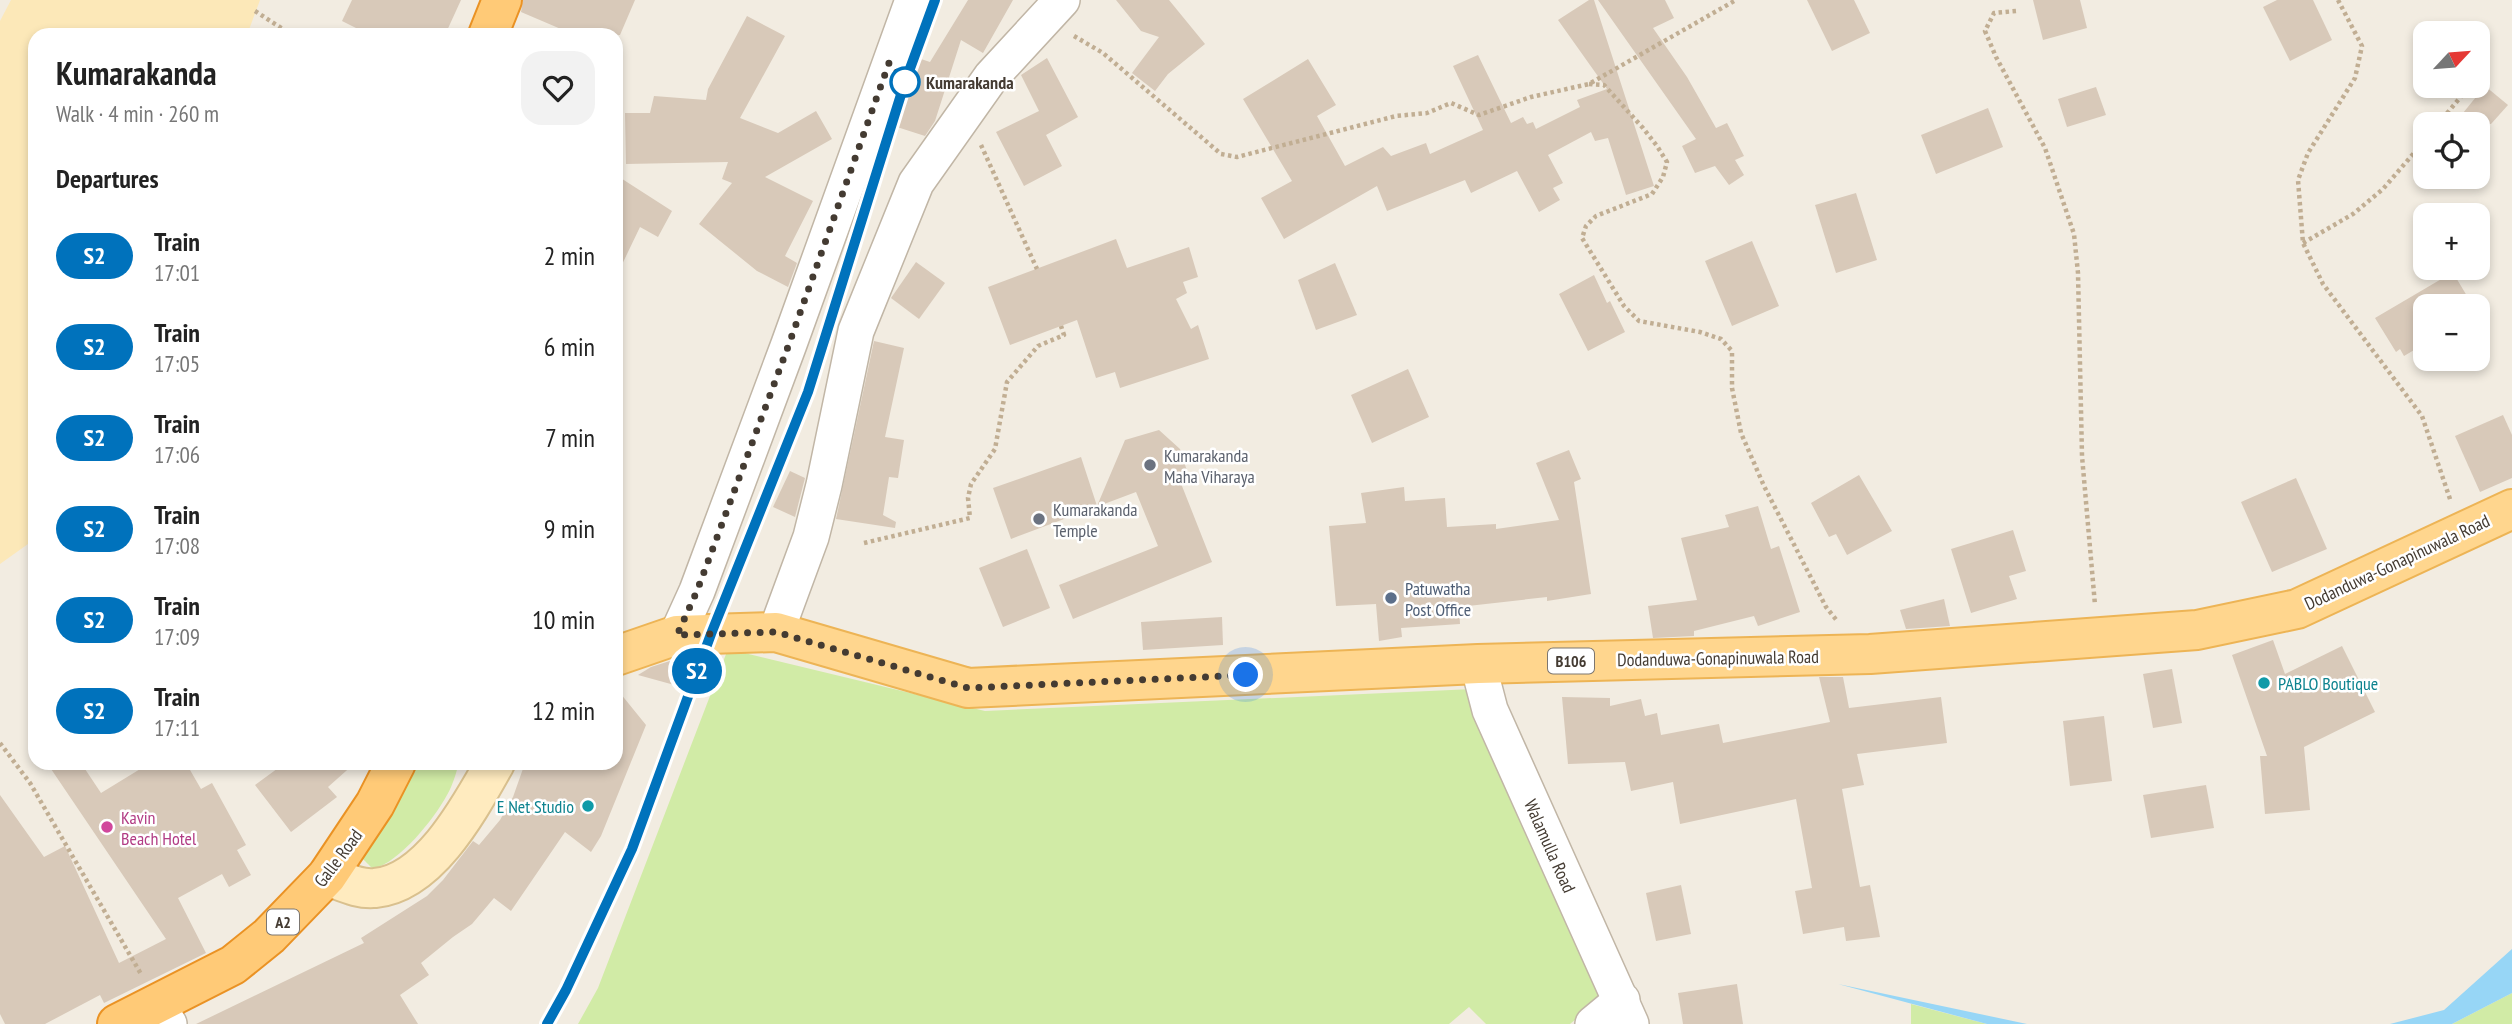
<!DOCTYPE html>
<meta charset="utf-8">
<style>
body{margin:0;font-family:"PT Sans Narrow",sans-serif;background:#f2f2f2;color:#222;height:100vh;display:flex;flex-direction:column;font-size:26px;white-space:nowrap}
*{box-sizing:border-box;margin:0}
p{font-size:23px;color:#767676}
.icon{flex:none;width:38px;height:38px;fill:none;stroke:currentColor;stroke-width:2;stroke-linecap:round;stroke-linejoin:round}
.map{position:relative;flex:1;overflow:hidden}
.panel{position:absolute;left:28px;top:28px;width:595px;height:742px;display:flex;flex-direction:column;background:#fff;border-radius:21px;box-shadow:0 4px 10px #0003}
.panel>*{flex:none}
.badge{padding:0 14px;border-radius:23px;font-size:24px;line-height:46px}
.needle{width:46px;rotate:64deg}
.buttons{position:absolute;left:2413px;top:21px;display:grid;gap:14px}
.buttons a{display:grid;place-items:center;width:77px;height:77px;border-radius:14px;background:#fff;box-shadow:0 4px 10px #0003;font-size:35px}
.you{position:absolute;width:35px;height:35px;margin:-18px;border:5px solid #fff;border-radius:50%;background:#1a73e8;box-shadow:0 0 0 10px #1a73e833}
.map>.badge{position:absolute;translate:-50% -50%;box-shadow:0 0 0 4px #fff}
h2{padding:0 28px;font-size:26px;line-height:63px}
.round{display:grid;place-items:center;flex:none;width:74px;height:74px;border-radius:21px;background:#f2f2f2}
.head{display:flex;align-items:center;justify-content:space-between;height:119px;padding:0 28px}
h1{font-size:33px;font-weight:700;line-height:52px}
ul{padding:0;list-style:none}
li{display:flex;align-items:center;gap:21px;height:91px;padding:0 28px}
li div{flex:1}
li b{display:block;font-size:26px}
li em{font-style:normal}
li .badge{min-width:77px;font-weight:700;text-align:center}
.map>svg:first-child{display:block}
</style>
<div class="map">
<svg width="2512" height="1024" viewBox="0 0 2512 1024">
<rect width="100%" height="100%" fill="#f2ece1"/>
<g fill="#d1eba6">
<path d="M728 649 985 711 1473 689 1609 992 1570 1024H1486L1469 1007 1449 1024H578L598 988Z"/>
<path d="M402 763H459C456 773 453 785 447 795 434 819 400 862 373 869L363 859V841Z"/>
<path d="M2512 993V1024H2452Z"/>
<path d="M1911 1004 1987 1024H1911Z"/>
</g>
<path fill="#fce8b8" d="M11 0H260L247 35H35V539L0 564V21Z"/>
<g fill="#97d6f6">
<path d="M2512 949V993L2452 1024H2390L2444 1010Z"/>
<path d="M1838 984 2027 1024H1987Z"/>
</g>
<g fill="#d8c9b9">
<path d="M352 0H461L445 35H370L342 21Z"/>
<path d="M523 0H635L620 35H575L521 12Z"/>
<path d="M968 0H1013L983 53 961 40 935 121 925 136 897 127 918 58 930 62Z"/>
<path d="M1116 0H1169L1205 44 1168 74 1155 91 1132 73 1159 37 1141 31Z"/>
<path d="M1589 0H1594L1654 186 1626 195 1608 138 1595 141 1591 132 1548 155 1563 183 1553 188 1560 200 1539 212 1517 171 1471 193 1465 180 1387 211 1377 186 1284 239 1261 198 1292 181 1243 99 1308 59 1336 105 1317 116 1345 166 1383 147 1391 156 1426 143 1430 154 1483 130 1453 66 1478 55 1511 123 1523 117 1527 124 1533 122 1536 129 1580 107 1577 100 1607 89 1558 20Z"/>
<path d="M1598 0H1665L1674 18 1653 28 1687 77 1716 128 1727 123 1744 156 1735 160 1744 175 1729 185 1715 166 1695 173 1682 146 1696 139Z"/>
<path d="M1807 0H1854L1870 33 1832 51Z"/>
<path d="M2033 0H2080L2087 28 2043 40Z"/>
<path d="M2277 0H2313L2332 40 2290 61 2263 7Z"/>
<path d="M747 16 785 36 740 118 778 133 816 111 832 139 765 177 813 201 785 256 797 263 788 287 757 271 699 224 732 183 722 179 728 162 626 164 625 113H650L654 96 706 100 708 89Z"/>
<path d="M1047 58 1078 117 1046 135 1062 166 1024 186 996 132 1039 111 1021 75Z"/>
<path d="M2485 86 2508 105 2491 124H2454Z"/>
<path d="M2096 87 2106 115 2067 127 2058 99Z"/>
<path d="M1988 108 2003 147 1936 174 1921 135Z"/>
<path d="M616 175 672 211 658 237 640 227 616 277Z"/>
<path d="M1856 193 1877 260 1836 273 1815 205Z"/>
<path d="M1116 239 1127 268 1189 247 1198 277 1183 282 1187 293 1176 299 1191 329 1198 325 1209 359 1120 388 1115 372 1096 378 1077 320 1010 345 988 287Z"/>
<path d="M1752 241 1779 306 1732 326 1705 261Z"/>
<path d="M916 262 945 283 919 319 891 298Z"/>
<path d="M1335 263 1357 315 1316 330 1298 280Z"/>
<path d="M2455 271V276L2473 306H2426V343L2404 356 2400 349 2396 352 2375 318Z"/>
<path d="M1594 275 1607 303 1610 301 1625 332 1588 351 1559 294Z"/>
<path d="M874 341 904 348 885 437 904 440 898 478 889 477 883 515 896 522 895 528 836 519Z"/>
<path d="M1408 369 1429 417 1372 443 1351 395Z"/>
<path d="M2503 415 2512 435V478L2480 492 2455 436Z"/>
<path d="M1159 430 1180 449 1188 474 1182 486 1212 562 1073 619 1059 585 1158 546 1136 492 1011 539 993 488 1081 457 1097 506 1125 440Z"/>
<path d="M1569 450 1581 479 1574 482 1591 594 1547 601V597L1459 607 1460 624 1401 628 1402 637 1379 641 1376 604 1336 606 1329 526 1366 523 1361 493 1404 487 1405 501 1445 498 1447 527 1496 524V529L1559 520 1536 463Z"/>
<path d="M790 471 805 478 795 517 773 507Z"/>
<path d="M1859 475 1892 531 1847 555 1836 534 1829 537 1811 503Z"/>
<path d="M2296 478 2327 549 2272 572 2241 502Z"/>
<path d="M1758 506 1771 549 1779 546 1800 612 1758 626 1754 616 1694 631V636L1653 638 1648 606 1697 600 1681 538 1729 527 1725 515Z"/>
<path d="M2013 530 2026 571 2009 576 2017 599 1971 613 1951 549Z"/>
<path d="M1027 549 1050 608 1003 627 979 568Z"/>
<path d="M1944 599 1950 626 1906 629 1900 610Z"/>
<path d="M1222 617 1223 645 1143 650 1141 622Z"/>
<path d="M2273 640 2285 674 2342 646 2375 712 2304 747 2310 810 2265 814 2260 756H2267L2232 655Z"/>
<path d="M673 660 684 663 678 686 638 675 651 667Z"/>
<path d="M2172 669 2182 723 2153 728 2143 674Z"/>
<path d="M1819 677H1843L1849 708 1941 697 1947 743 1857 754 1864 785 1842 789 1860 887 1870 885 1880 937 1846 941 1844 927 1803 934 1795 891 1812 888 1796 799 1680 824 1673 782 1631 791 1625 762 1568 764 1562 697 1610 698V706L1641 699 1645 716 1657 713 1661 735 1719 724 1723 743 1830 722Z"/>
<path d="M616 688 646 725 601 836 591 852 565 832 511 911 494 898 472 924 453 937 421 963 429 975 400 995 418 1024H196L364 943 361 938 427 896 443 880 473 841 479 845 500 820 513 797 525 763H616Z"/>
<path d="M2104 716 2112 781 2070 786 2063 721Z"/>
<path d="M47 763H81L101 793 150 763H186L201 789 212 783 246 845 237 850 251 875 229 887 222 874 178 898 206 953 104 1003 100 995 45 1024H5L0 1014V795L44 857 65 846 119 963 166 939Z"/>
<path d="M285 763H355L328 787 337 797 291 832 255 785Z"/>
<path d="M2206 785 2214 828 2151 838 2143 795Z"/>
<path d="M1681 885 1691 934 1656 941 1646 893Z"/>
<path d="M1737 984 1743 1024H1683L1678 993Z"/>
</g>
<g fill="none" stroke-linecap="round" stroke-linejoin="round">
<defs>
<g id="minor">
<path d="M776 632 811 537 824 485 856 331 916 183 991 77 1062 0"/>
<path d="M677 635 697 591 789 344 913 0"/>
<path d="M1478 664 1490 710 1631 1024"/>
<path d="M156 1003 169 1024"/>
<path d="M1593 1024 1622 1000"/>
</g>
<path id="secondary" d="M327 876C342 881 359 890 375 888 430 883 470 807 495 763"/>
<path id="primary" d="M616 656 677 635 776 632 968 688 1478 664 1870 654 2197 630 2297 609 2512 509"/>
<g id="trunk">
<path d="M488 35 502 0"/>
<path d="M117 1024 233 965 269 936 327 876 375 804 396 763"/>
</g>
</defs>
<use href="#minor" stroke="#c1b6a6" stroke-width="38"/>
<use href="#secondary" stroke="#d9c08e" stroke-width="42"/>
<use href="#primary" stroke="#edb455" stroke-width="42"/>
<use href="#trunk" stroke="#ea9224" stroke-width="42"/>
<g stroke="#c1ae93" stroke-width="4.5" stroke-dasharray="3.5 3.5" stroke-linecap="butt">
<path d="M2338 0 2362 46 2355 78 2308 153 2298 180 2303 243 2323 284 2422 416 2451 502"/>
<path d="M255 11 292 35"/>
<path d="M2016 11 1994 13 1985 31 1996 57 2045 148 2074 234 2078 273 2082 456 2095 605"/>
<path d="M1074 36 1103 53 1221 154 1237 157 1396 116 1427 113 1451 103 1479 115 1531 97 1589 84 1736 0"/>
<path d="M1589 84 1604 85 1643 128 1657 146 1667 162 1663 177 1652 194 1596 216 1586 226 1582 238 1624 306 1639 321 1700 332 1721 339 1732 351V388L1741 433 1764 486 1826 607 1838 622"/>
<path d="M2438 124 2469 87"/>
<path d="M981 145 1037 269"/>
<path d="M2303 243 2353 214 2383 189 2426 139"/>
<path d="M864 543 970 518 968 498 971 484 995 449 1007 382 1038 346 1064 335 1061 326"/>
<path d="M0 743 30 783 141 974"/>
</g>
<use href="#minor" stroke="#fff" stroke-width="35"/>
<use href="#secondary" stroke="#ffebbf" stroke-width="38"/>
<use href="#primary" stroke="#ffd68e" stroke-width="38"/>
<use href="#trunk" stroke="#ffca77" stroke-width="38"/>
<defs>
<path id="rail" d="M547 1024 566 990 632 849 711 634 808 392 903 85 935 0"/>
</defs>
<use href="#rail" stroke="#939393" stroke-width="8"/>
<use href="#rail" stroke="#fff" stroke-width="5" stroke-dasharray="16" stroke-linecap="butt"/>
</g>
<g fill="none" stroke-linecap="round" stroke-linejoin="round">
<defs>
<path id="line" d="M547 1024 566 990 632 849 711 634 808 392 904 85 935 0"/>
</defs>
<use href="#line" stroke="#fff" stroke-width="16"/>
<use href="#line" stroke="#0072bc" stroke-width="10"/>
<path stroke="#443b32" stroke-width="7" stroke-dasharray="0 12.6" d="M905 82 889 63 789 344 697 591 677 635 776 632 968 688 1246 675"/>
</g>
<circle fill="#fff" stroke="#0072bc" stroke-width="3.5" cx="905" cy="82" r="14"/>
<g fill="#6b7280" stroke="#fff" stroke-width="2.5">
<circle cx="1150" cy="465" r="7"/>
<circle cx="1039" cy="519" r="7"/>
</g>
<circle fill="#5c6f8a" stroke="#fff" stroke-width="2.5" cx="1391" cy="598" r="7"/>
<g fill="#0f9aa8" stroke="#fff" stroke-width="2.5">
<circle cx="2264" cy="683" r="7"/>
<circle cx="588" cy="806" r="7"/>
</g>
<circle fill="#d1479c" stroke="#fff" stroke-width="2.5" cx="107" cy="827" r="7"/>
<g text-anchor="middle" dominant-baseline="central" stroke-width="5" stroke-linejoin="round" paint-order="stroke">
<g fill="#fff" stroke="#7c7670" stroke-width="2">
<rect x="1548" y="648.5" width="46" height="25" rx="5"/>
<rect x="267" y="909.5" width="32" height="25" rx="5"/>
</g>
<g font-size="16" font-weight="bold" fill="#443b32">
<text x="1571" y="661">B106</text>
<text x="283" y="922">A2</text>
</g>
<g font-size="18" font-weight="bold" fill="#443b32" stroke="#fff" text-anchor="start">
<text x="926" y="82">Kumarakanda</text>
</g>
<g font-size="18" fill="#5b616d" stroke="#fff" text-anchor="start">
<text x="1164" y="455">Kumarakanda<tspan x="1164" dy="21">Maha Viharaya</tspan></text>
<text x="1053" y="509">Kumarakanda<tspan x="1053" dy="21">Temple</tspan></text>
</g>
<g font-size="18" fill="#443b32" stroke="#fff">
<text transform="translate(2397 562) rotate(-25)">Dodanduwa-Gonapinuwala Road</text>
<text transform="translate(1718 658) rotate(-1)">Dodanduwa-Gonapinuwala Road</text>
<text transform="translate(1550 846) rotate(66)">Walamulla Road</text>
<text transform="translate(338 858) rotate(-53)">Galle Road</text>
</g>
<g font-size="18" fill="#4e5e75" stroke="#fff" text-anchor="start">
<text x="1405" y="588">Patuwatha<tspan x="1405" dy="21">Post Office</tspan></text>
</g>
<g font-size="18" fill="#0d838f" stroke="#fff" text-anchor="start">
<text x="2278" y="683">PABLO Boutique</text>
<text x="574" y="806" text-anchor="end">E Net Studio</text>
</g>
<g font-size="18" fill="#b23c85" stroke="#fff" text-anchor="start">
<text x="121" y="817">Kavin<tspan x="121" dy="21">Beach Hotel</tspan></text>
</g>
</g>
</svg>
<div class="buttons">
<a><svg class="needle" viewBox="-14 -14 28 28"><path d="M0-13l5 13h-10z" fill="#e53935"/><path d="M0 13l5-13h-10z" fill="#767676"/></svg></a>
<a><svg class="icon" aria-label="locate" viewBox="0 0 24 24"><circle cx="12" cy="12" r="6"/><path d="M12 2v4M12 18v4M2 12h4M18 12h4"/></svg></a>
<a>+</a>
<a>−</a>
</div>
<div class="you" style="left:1246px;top:675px"></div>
<b class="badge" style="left:697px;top:671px;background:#0072bc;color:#fff">S2</b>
<section class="panel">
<div class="head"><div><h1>Kumarakanda</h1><p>Walk · 4 min · 260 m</p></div><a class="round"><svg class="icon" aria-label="heart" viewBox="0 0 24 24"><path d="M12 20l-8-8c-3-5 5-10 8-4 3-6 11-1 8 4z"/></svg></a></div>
<h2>Departures</h2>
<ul>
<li><span class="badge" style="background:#0072bc;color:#fff">S2</span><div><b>Train</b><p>17:01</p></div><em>2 min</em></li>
<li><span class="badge" style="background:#0072bc;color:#fff">S2</span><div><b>Train</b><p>17:05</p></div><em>6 min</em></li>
<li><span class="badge" style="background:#0072bc;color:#fff">S2</span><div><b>Train</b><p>17:06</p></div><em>7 min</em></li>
<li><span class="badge" style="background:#0072bc;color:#fff">S2</span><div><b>Train</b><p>17:08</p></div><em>9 min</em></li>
<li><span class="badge" style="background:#0072bc;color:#fff">S2</span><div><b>Train</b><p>17:09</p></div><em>10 min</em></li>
<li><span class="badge" style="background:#0072bc;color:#fff">S2</span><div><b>Train</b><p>17:11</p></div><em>12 min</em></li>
</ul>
</section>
</div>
